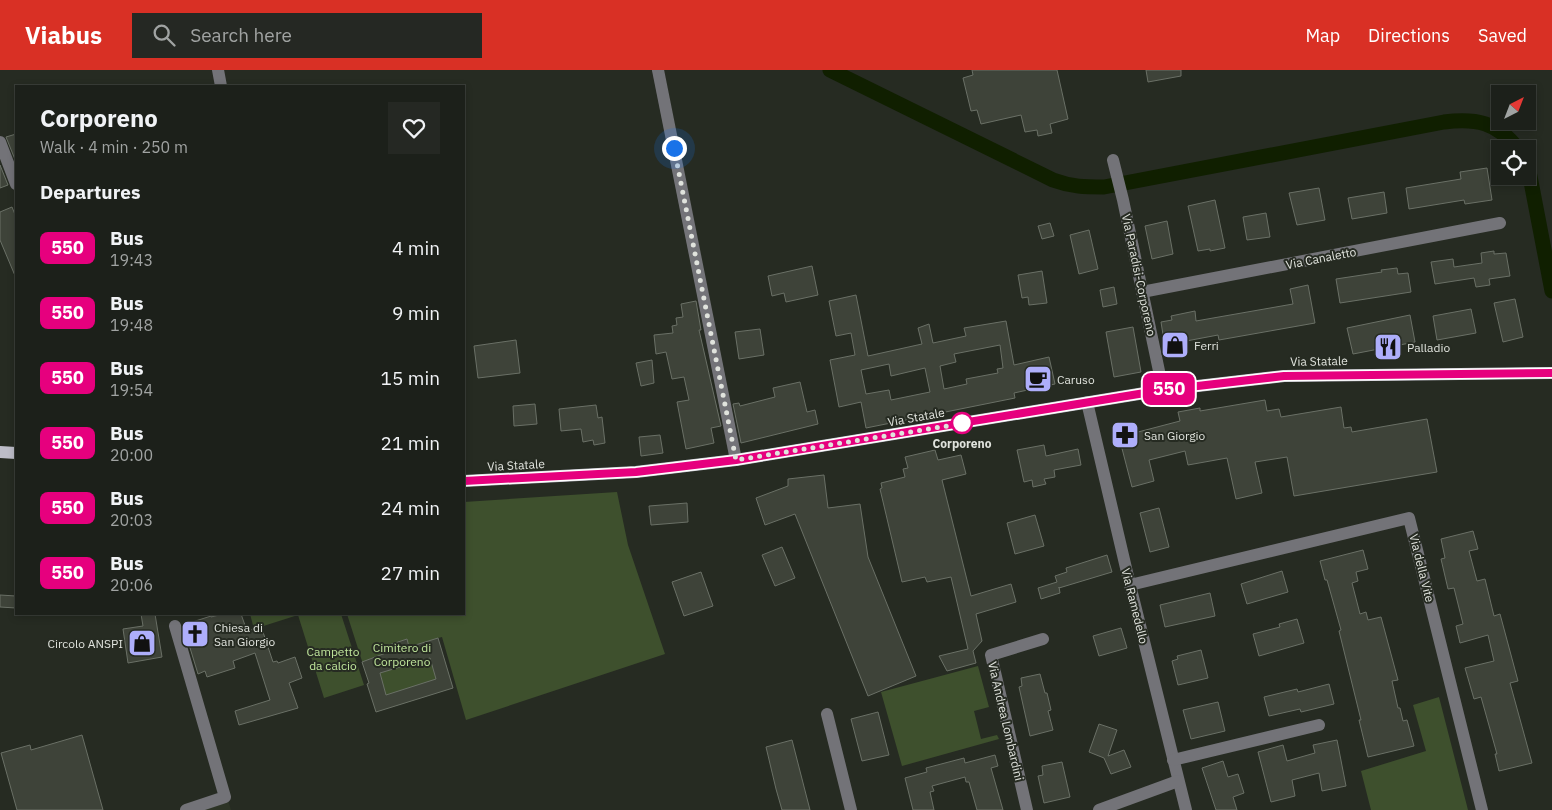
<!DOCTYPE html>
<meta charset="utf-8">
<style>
body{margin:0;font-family:"IBM Plex Sans",sans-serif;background:#252823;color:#f1f3f6;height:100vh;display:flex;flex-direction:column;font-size:19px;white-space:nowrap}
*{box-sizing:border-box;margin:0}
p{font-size:16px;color:#a0a3a2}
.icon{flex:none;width:28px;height:28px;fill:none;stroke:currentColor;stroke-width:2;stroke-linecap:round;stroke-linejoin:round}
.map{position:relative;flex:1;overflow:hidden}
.side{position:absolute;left:15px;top:15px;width:450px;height:530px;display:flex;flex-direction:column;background:#1c201a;border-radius:0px;box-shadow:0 2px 8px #0003,0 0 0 1px #3a3e39}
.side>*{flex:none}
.badge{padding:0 10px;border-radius:8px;font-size:18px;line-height:32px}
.needle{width:32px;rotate:42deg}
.controls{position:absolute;left:1491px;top:15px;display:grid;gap:10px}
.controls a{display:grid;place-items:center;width:45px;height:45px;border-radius:0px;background:#1c201a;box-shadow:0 2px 8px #0003,0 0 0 1px #3a3e39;font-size:25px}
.you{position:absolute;width:25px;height:25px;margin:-12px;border:4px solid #fff;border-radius:50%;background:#1a73e8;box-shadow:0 0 0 8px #1a73e833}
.map>.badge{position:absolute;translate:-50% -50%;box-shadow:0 0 0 2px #fff}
h2{padding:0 25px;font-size:19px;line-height:45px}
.round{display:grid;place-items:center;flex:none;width:52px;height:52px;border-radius:0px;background:#252823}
.head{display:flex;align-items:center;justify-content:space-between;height:85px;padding:0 25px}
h1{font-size:24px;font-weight:800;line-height:38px}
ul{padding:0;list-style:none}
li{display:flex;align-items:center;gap:15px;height:65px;padding:0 25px}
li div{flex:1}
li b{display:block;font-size:19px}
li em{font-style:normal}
li .badge{min-width:55px;font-weight:700;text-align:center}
header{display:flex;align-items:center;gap:30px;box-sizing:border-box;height:70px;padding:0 25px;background:#d93025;color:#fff}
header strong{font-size:24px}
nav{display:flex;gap:28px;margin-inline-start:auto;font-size:18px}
.search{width:350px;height:45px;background:#252823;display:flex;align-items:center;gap:12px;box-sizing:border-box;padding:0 18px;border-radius:0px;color:#a0a3a2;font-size:19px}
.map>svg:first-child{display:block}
</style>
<header>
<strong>Viabus</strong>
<div class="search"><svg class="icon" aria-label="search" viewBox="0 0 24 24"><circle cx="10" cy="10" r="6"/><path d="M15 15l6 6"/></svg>Search here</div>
<nav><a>Map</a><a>Directions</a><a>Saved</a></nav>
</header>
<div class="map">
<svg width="1552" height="740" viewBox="0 0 1552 740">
<rect width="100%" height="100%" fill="#262b22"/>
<path fill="#2d3426" d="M228 730 231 740H199Z"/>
<g fill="#3e502d">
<path d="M617 422 628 475 665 584 466 650 442 567 438 568 453 618 376 642 369 613 347 544H464V432Z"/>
<path d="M250 544H341L364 615 324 628 298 545 254 559Z"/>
<path d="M978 596 989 637 974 641 981 669 997 665 999 669 902 696 881 622Z"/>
<path d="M1439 627 1468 740H1371L1361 701 1426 681 1413 635Z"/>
</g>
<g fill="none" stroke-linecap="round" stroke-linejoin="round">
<g stroke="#101f00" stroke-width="15">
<path d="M830 0 1053 110C1072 117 1085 117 1104 117L1444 52C1476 48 1497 52 1518 79"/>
<path d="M1528 96 1552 221"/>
</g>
</g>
<g fill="#3e4339" stroke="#6a7066" fill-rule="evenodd">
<path d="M972 0H1057L1068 49 1050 54 1052 63 1038 66 1037 60 1025 62 1021 45 981 54 977 40 971 41 963 8 973 5Z"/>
<path d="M1146 0H1181V6L1148 12Z"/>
<path d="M16 64V92L6 67Z"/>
<path d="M0 95 8 115 0 118Z"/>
<path d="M1487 98 1492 130 1465 134 1464 130 1409 139 1406 118 1461 109 1460 102Z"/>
<path d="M1319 118 1325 150 1297 155 1289 123Z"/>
<path d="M1384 122 1387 143 1352 149 1348 128Z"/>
<path d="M1215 130 1225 178 1210 181V179L1198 181 1188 136Z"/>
<path d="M12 137 16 147V208L0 170V142Z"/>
<path d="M1266 143 1270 167 1247 170 1243 147Z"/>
<path d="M1167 151 1173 184 1152 189 1145 156Z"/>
<path d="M1050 153 1054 166 1042 169 1038 156Z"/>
<path d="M1089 160 1098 199 1079 204 1070 165Z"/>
<path d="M1494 181V184L1506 183 1510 206 1489 209 1490 215 1476 217 1474 208 1435 214 1431 192 1453 189 1454 197 1482 193 1481 183Z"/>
<path d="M812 196 818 225 786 232 784 223 772 226 768 206Z"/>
<path d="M1397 198 1398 204 1408 203 1411 222 1340 233 1336 209 1382 202 1381 200Z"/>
<path d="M1042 201 1047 233 1029 235 1028 227 1022 228 1018 205Z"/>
<path d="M1308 215 1315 253 1219 270 1218 265 1181 272 1182 276 1171 278 1170 270 1164 271 1161 252 1172 250 1171 246 1195 241 1196 251 1293 234 1290 219Z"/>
<path d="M1114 217 1117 234 1103 237 1100 220Z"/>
<path d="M856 225 868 286 922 274 918 258 929 254 933 273 966 266 964 258 1006 251 1014 295 1049 287 1055 314 1014 323 1015 328 866 358 861 332 839 337 830 290 855 285 851 263 836 266 829 231ZM1000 275 1003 298 997 299 998 303 966 309 967 314 944 319 940 296 956 292 954 284ZM889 294 891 306 925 298 930 322 891 330 889 320 866 324 861 300Z"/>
<path d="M1515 229 1523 267 1503 272 1494 233Z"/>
<path d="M696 231 701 260H699L721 356 711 358 714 373 686 379 677 332 689 330 684 307 672 309 666 282 656 284 654 265 673 263 672 256 677 255 676 248 683 247 681 234Z"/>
<path d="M1471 239 1476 263 1437 270 1433 246Z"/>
<path d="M1410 245 1415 272 1353 284 1347 258Z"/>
<path d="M1133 257 1141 302 1114 307 1106 262Z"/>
<path d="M760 259 764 285 739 289 735 262Z"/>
<path d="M516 270 520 303 478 308 474 276Z"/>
<path d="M652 290 654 313 641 316 636 293Z"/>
<path d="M800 312 807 342 815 340 818 354 741 373 733 334 739 333 740 336 775 327 773 318Z"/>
<path d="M1265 330 1267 341 1279 339 1281 347 1341 337 1344 358 1351 357 1352 362 1427 349 1437 402 1294 426 1287 387 1255 392 1262 423 1236 429 1227 388 1188 395 1185 381 1149 390 1154 411 1132 417 1119 367 1180 351 1178 342 1200 338V341Z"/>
<path d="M535 334 537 354 514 356 513 336Z"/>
<path d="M596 335 598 348 602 347 605 373 594 375 593 370 583 372 581 359 561 361 559 339Z"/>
<path d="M660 365 663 383 641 386 639 367Z"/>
<path d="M1044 375 1046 386 1078 379 1081 395 1054 400 1055 407 1044 409 1046 414 1033 417 1032 410 1024 412 1017 380Z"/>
<path d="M935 380 938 390 961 385 966 404 942 410 971 526 1011 514 1016 532 976 544 982 571 973 581 976 593 947 601 939 586 968 579 951 507 927 512 925 507 902 512 880 419 882 418 881 413 905 407 903 399 908 398 905 387Z"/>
<path d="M824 405 828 438 860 434 868 487 916 606 868 626 795 444 765 455 756 428 788 416V409Z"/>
<path d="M687 433 688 452 651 455 649 436Z"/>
<path d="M1159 438 1169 477 1150 482 1140 443Z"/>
<path d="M1035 445 1044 476 1015 484 1007 453Z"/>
<path d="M1473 461 1478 479 1469 481 1477 511 1485 509 1494 546 1500 544 1518 611 1510 613 1532 693 1499 701 1495 684H1497L1481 627 1474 629 1465 598 1494 591 1488 565 1460 573 1456 556 1463 554 1454 518 1448 519 1441 489 1445 488 1441 469Z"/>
<path d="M782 477 795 508 775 516 762 485Z"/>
<path d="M1363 480 1368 499 1356 502 1358 511 1352 513 1360 544 1366 542 1368 550 1381 547 1398 610 1392 611 1398 638H1400L1403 651 1407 650 1414 676 1368 687 1359 650H1361L1339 561 1341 560 1327 510H1325L1320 491Z"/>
<path d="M1107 485 1112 502 1059 518V517L1060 523 1041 529 1038 518 1057 512 1055 506 1067 502 1066 498Z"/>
<path d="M1282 501 1288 522 1247 534 1241 514Z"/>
<path d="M701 502 713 536 684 546 672 512Z"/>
<path d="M1210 523 1215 546 1165 557 1160 535Z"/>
<path d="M0 525 16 526V538L0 537Z"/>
<path d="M141 544H155L162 587 128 593 123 559 143 556Z"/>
<path d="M223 544H241L247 561 261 556 273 592 277 591 278 593 295 587 302 608 289 613 298 638 239 655 235 641 270 630 255 583 233 591 235 598 207 607 205 601 198 604 183 555 211 546V547Z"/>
<path d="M1297 549 1304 573 1259 586 1253 564 1280 557 1279 554Z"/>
<path d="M1121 558 1127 578 1099 586 1093 566Z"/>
<path d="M438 568 453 618 376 642 367 614 369 613 362 592 391 581 389 575 407 569 409 577ZM430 588 436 609 386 625 380 603Z"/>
<path d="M1201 580 1208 608 1178 615 1172 591 1178 589 1177 586Z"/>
<path d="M1040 604 1045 623H1047L1051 640 1048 641 1053 660 1030 666 1019 617 1022 616 1021 608Z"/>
<path d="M1329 614 1334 634 1301 642 1300 639 1269 646 1264 627 1297 619 1298 622Z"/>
<path d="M1218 632 1225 661 1191 669 1183 640Z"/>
<path d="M878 642 889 685 862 691 851 649Z"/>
<path d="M1099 654 1117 660 1108 686 1124 680 1131 697 1111 704 1104 688 1089 682Z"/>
<path d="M82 665 103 740H17L1 683 30 675 31 680Z"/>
<path d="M792 670 810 740H782L776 719 766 677Z"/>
<path d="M1337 670 1346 716 1322 721 1319 703 1292 710 1295 726 1271 732 1258 682 1283 675 1287 691 1315 683 1313 675Z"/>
<path d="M995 685 998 696 991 698 1003 740H977L969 712H966L965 707 932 716 934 721 930 722 934 740H913L905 708 927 702 926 698 964 688 965 693Z"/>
<path d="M1223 691 1228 707 1238 704 1244 723 1233 727 1237 740H1216L1202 698Z"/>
<path d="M1062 692 1070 727 1044 733 1038 706 1043 705 1042 696Z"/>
</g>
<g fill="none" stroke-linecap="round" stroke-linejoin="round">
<g stroke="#737378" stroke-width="12">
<path d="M218 0 221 16"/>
<path d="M658 0 736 390"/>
<path d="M0 72 16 114"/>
<path d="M1113 90 1123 130 1163 320"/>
<path d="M1142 222 1500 153"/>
<path d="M1087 332 1130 515 1186 740"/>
<path d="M1130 515 1409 448 1482 740"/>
<path d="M175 556 225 727 186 740"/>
<path d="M827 644 851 740"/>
<path d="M1173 690 1319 655"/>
<path d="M1027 740 991 585 1043 569"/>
<path d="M1099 740 1178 711"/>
</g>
<g stroke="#bdbdc8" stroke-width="12">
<path d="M0 382 16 383"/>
<path d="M464 411 636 402 736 390 1163 320 1284 306 1552 303"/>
</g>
</g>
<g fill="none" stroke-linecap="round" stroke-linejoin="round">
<defs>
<path id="line" d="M464 411 636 402 736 390 1163 320 1284 306 1552 303"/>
</defs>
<use href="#line" stroke="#fff" stroke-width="11"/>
<use href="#line" stroke="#e6007e" stroke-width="8"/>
<path stroke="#e0e3dd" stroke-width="5" stroke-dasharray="0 9" d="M674 78 736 390 966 353H962"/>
</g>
<defs>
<symbol id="shop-square" viewBox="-11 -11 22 22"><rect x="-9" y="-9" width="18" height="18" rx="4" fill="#aeaefb" stroke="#262b22"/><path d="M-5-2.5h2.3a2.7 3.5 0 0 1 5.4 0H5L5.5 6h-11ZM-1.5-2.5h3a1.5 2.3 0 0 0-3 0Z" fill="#111"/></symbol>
<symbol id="restaurant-square" viewBox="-11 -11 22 22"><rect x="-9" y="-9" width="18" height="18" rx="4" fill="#aeaefb" stroke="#262b22"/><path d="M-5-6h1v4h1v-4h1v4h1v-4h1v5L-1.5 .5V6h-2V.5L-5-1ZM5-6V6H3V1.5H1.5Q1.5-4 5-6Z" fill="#111"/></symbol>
<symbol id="cafe-square" viewBox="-11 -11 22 22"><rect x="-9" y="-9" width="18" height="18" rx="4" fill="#aeaefb" stroke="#262b22"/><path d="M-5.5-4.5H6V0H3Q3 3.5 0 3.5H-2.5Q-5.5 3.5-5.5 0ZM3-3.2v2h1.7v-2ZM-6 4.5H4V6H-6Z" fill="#111"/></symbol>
<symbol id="pharmacy-square" viewBox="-11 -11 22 22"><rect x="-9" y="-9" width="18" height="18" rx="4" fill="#aeaefb" stroke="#262b22"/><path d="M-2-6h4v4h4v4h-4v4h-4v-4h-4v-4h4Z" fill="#111"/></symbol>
<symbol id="church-square" viewBox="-11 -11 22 22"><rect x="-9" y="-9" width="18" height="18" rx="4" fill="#aeaefb" stroke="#262b22"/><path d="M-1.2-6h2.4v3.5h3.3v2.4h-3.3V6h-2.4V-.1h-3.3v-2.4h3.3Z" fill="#111"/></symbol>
</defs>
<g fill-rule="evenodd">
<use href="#shop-square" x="1159" y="259" width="32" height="32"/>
<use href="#restaurant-square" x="1372" y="261" width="32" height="32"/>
<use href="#cafe-square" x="1022" y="293" width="32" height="32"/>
<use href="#pharmacy-square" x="1109" y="349" width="32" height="32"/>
<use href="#church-square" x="179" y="548" width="32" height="32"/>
<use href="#shop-square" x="126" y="557" width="32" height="32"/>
</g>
<circle fill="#fff" stroke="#e6007e" stroke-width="2.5" cx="962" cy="353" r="10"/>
<g text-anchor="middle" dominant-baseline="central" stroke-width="4" stroke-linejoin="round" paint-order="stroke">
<g font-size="12" fill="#e0e3dd" stroke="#262b22">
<text transform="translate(1321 188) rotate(-11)">Via Canaletto</text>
<text transform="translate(1139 205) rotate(78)">Via Paradisi-Corporeno</text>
<text transform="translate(1319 291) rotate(-1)">Via Statale</text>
<text transform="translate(916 347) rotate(-10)">Via Statale</text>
<text transform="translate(516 395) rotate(-3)">Via Statale</text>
<text transform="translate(1422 498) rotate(76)">Via della Vite</text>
<text transform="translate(1135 536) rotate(76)">Via Ramedello</text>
<text transform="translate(1006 651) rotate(77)">Via Andrea Lombardini</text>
</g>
<g font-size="12" fill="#e0e3dd" stroke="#262b22" text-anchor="start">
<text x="1194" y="275">Ferri</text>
<text x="1407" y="277">Palladio</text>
<text x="1057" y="309">Caruso</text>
<text x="1144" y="365">San Giorgio</text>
<text x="214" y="557">Chiesa di<tspan x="214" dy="14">San Giorgio</tspan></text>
<text x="123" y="573" text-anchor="end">Circolo ANSPI</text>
</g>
<g font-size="12" font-weight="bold" fill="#e0e3dd" stroke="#262b22">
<text x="962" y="373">Corporeno</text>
</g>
<g font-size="12" fill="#c0e69c" stroke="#262b22">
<text x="402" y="577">Cimitero di<tspan x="402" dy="14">Corporeno</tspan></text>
<text x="333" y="581">Campetto<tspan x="333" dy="14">da calcio</tspan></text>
</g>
</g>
</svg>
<div class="controls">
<a><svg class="needle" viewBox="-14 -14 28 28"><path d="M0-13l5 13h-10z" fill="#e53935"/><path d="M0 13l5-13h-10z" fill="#a0a3a2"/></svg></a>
<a><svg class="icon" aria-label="locate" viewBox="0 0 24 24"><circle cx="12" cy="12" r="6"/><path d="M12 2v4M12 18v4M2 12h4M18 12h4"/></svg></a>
</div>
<div class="you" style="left:674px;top:78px"></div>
<b class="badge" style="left:1169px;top:319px;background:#e6007e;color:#fff">550</b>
<section class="side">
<div class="head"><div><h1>Corporeno</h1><p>Walk · 4 min · 250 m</p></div><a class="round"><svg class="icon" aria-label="heart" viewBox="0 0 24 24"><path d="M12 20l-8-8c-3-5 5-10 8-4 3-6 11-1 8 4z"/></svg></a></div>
<h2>Departures</h2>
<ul>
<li><span class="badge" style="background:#e6007e;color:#fff">550</span><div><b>Bus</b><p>19:43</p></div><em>4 min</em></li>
<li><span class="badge" style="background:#e6007e;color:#fff">550</span><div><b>Bus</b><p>19:48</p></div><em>9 min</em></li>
<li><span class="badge" style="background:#e6007e;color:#fff">550</span><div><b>Bus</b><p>19:54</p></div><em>15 min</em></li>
<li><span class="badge" style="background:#e6007e;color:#fff">550</span><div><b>Bus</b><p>20:00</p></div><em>21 min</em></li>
<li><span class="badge" style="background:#e6007e;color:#fff">550</span><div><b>Bus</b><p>20:03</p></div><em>24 min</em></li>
<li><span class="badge" style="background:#e6007e;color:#fff">550</span><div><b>Bus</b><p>20:06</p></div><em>27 min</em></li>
</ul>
</section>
</div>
